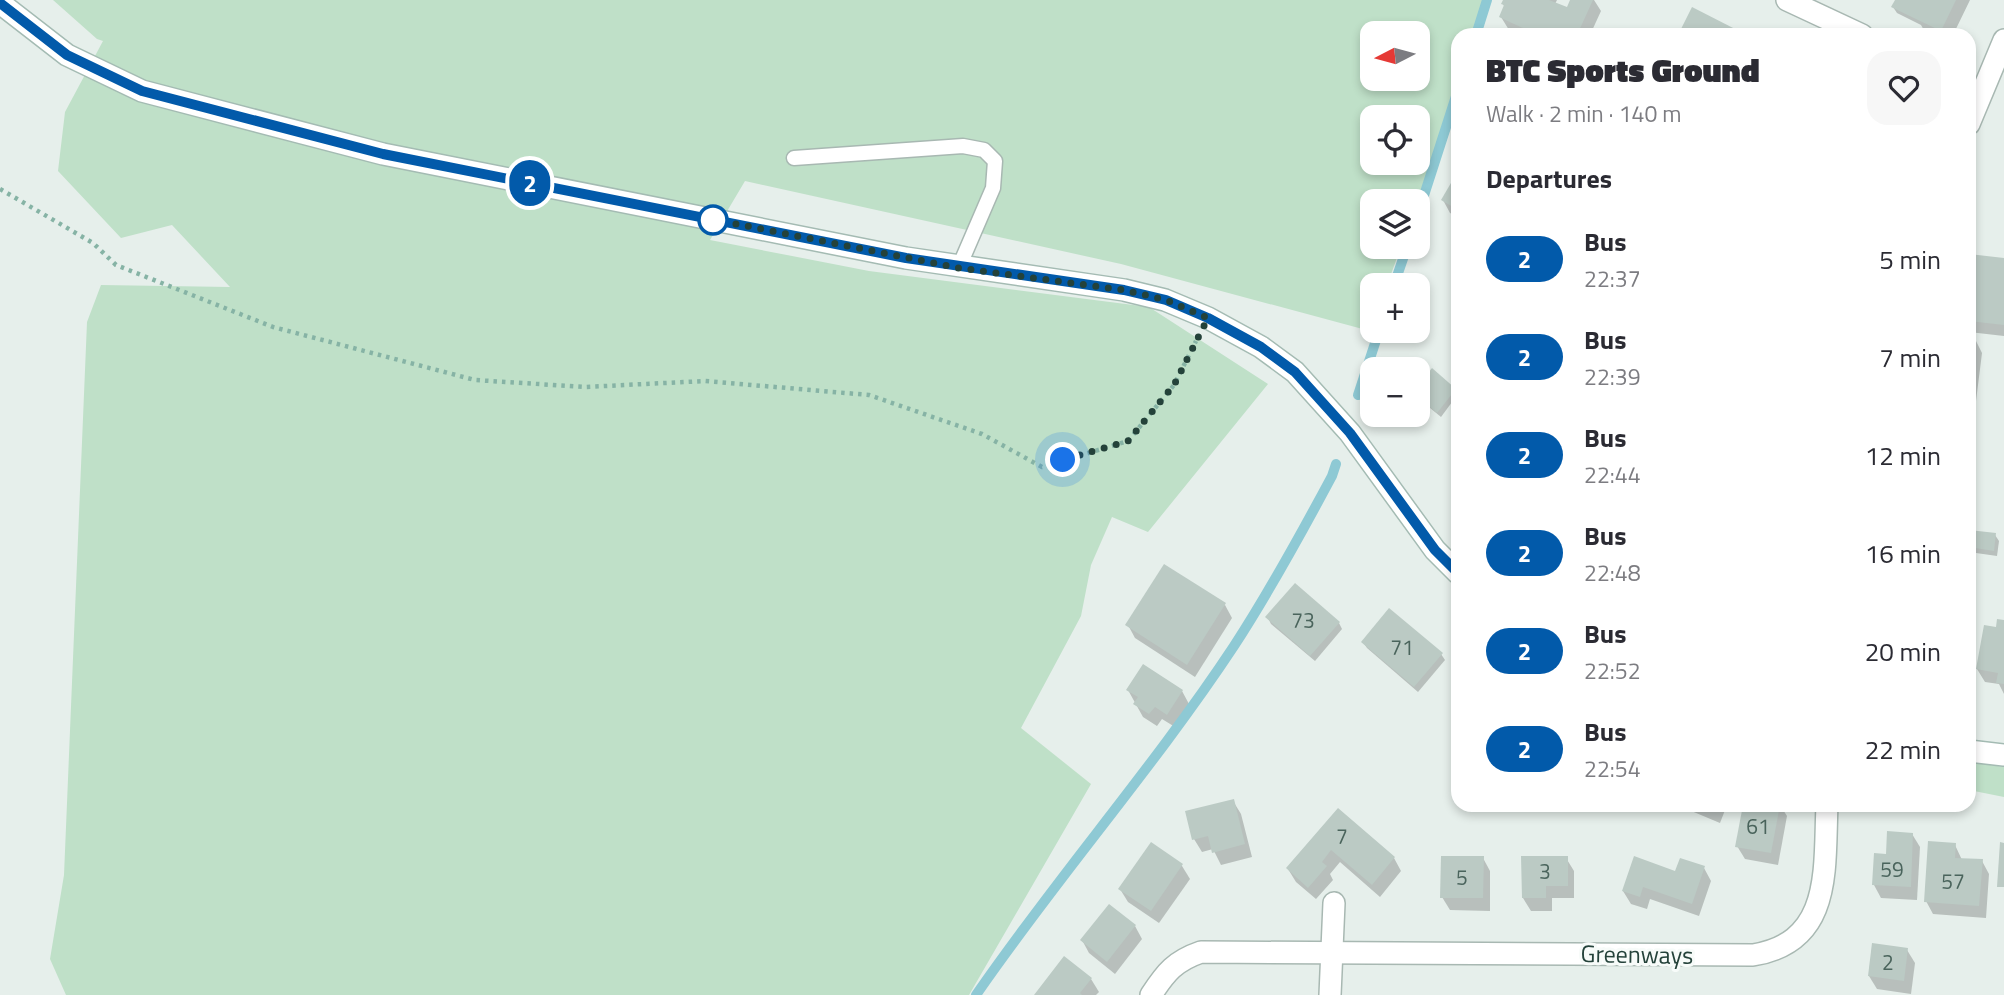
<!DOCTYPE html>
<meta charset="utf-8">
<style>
body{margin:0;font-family:"Titillium Web",sans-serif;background:#f7f7f7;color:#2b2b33;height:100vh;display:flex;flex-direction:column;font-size:26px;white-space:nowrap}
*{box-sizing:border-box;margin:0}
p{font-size:23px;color:#7c7c81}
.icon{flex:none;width:38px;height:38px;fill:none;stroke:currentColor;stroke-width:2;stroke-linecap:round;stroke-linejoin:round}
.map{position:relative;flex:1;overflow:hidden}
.side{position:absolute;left:1451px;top:28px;width:525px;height:784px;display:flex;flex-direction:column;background:#fff;border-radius:21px;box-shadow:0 4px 10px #0003}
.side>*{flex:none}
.badge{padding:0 14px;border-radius:23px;font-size:24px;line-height:46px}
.needle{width:46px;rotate:264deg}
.controls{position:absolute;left:1360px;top:21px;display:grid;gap:14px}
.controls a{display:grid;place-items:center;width:70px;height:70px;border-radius:14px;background:#fff;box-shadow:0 4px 10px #0003;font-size:35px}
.you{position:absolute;width:35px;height:35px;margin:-18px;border:5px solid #fff;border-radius:50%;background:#1a73e8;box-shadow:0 0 0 10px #1a73e833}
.map>.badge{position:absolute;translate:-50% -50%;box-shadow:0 0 0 4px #fff}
h2{padding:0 35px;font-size:26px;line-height:63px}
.round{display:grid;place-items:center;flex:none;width:74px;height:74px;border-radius:21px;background:#f7f7f7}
.head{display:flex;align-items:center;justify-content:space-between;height:119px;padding:0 35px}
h1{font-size:33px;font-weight:800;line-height:52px}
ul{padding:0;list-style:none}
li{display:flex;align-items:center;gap:21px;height:98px;padding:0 35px}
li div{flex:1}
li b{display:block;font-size:26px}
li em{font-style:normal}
li .badge{min-width:77px;font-weight:700;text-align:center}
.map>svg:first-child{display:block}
</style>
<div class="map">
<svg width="2004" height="995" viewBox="0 0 2004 995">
<rect width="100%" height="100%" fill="#e6efeb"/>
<g fill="#bfe0c8" fill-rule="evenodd">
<path d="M53 0H1491L1478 35H1458V91L1418 201H1372V247H1401L1387 285H1372L1370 331 1121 264 745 181 710 240 869 271 1149 307 1268 384 1148 532 1112 517 1091 565 1081 616 1021 728 1091 784 969 995H66L50 959 64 875 87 322 101 285 230 287 172 225 121 238 58 171 65 112 103 41 97 39ZM1372 33H1418V79H1372ZM1372 117H1418V163H1372Z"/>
<path d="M1969 762 2004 767V797L1969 790Z"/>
</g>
<g fill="#0003">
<path d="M1505 0H1557L1555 4 1568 9 1572 0H1594L1601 11 1590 35H1521L1509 30 1501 17 1505 8 1503 4Z"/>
<path d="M1897 0H1970L1953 35H1932L1925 32 1921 25 1897 13 1893 7Z"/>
<path d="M1458 174V217L1450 213 1443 200Z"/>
<path d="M1969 256 2004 259V336L1969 332Z"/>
<path d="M1969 339H1975L1982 353 1974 417 1969 416Z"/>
<path d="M1432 371 1458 394 1441 417 1418 398V389Z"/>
<path d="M1969 532 1995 535 1999 541 1997 556 1969 552Z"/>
<path d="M1225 605 1232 618 1195 677 1135 638 1128 625Z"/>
<path d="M1268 618 1339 623 1342 629 1315 661 1271 624Z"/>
<path d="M2004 622V694L1999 684 1985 682 1977 669 1997 629Z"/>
<path d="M1363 642 1441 654 1445 660 1418 692 1367 648Z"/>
<path d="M1128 690 1182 691 1189 704 1175 727 1162 719 1157 726 1143 717Z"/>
<path d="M1233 801 1241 814 1252 857 1221 865 1213 849 1202 852 1194 839Z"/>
<path d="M1677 805H1727L1720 823Z"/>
<path d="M1745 805H1780L1787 816 1778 865 1745 859 1737 846Z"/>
<path d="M1338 810 1394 858 1401 871 1380 897 1340 862 1330 874 1333 880 1316 899 1296 882 1288 869Z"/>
<path d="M1912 834 1920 847 1917 900 1881 898 1874 885 1887 856Z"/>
<path d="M1151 844 1182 866 1190 879 1159 923 1128 902 1120 889Z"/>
<path d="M1955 845 1962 860 1982 861 1989 874 1986 918 1933 914 1926 901Z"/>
<path d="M1483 858 1490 871V911L1450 910 1442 897Z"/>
<path d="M1566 858 1574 871V898H1552V911H1531L1523 898Z"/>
<path d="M1704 868 1711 881 1699 916 1650 899 1647 909 1631 904 1623 891 1676 873Z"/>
<path d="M1135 926 1142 939 1115 974 1089 953 1082 940Z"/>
<path d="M1907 950 1915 963 1911 994 1877 989 1869 976Z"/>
<path d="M1065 958 1091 979 1099 992 1096 995H1036Z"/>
</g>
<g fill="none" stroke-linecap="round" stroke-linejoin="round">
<g stroke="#8ec9d4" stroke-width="10">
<path d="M1476 35 1487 0"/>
<path d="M1418 214 1458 90"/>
<path d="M1394 285 1407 247"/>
<path d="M1358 395 1379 331"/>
<path d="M976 995C1058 876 1154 767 1234 646 1270 591 1301 534 1332 476L1336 464"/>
</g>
</g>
<g fill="#bbcac4">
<path d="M1503 0H1549L1567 7 1570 0H1593L1577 35H1538L1499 17 1504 5 1501 4Z"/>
<path d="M1895 0H1956L1941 31 1891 7Z"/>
<path d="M1692 7 1739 31 1737 35H1678Z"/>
<path d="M1458 171V210L1441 200Z"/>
<path d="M1969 254 2004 258V325L1969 321Z"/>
<path d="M1969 337 1976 338 1970 381H1969Z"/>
<path d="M1432 368 1456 389 1437 413 1418 397V386Z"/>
<path d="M1969 530 1996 533 1994 551 1969 547Z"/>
<path d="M1164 564 1226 603 1187 665 1125 625Z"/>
<path d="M1295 583 1340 622 1310 656 1265 617Z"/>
<path d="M1389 608 1443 653 1414 687 1361 642Z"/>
<path d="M1997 619 2004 620V684L1996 683 1998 673 1976 669 1984 625 1996 627Z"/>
<path d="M1143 664 1183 690 1167 715 1155 707 1149 714 1133 704 1138 697 1126 690Z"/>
<path d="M1234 799 1245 844 1212 853 1208 836 1192 840 1185 811Z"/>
<path d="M1743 805H1780L1771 853 1735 847Z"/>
<path d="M1338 808 1395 857 1372 885 1331 850 1322 862 1327 866 1308 888 1286 868Z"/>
<path d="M1887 831 1913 833 1911 887 1872 885 1874 853 1886 854Z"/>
<path d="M1928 841 1956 843 1955 858 1983 859 1979 906 1924 902Z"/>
<path d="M1151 842 1183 864 1151 911 1118 889Z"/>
<path d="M2000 842 2004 843V887H1997Z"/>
<path d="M1441 856H1484L1483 898H1440Z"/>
<path d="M1521 856H1568V886H1546V898H1522Z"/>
<path d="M1634 856 1675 871 1680 858 1705 866 1692 904 1643 887 1640 897 1622 891Z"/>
<path d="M1109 904 1136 925 1107 962 1080 940Z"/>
<path d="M1872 943 1908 948 1904 981 1868 976Z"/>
<path d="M1064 956 1092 978 1080 993 1082 995H1034Z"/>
</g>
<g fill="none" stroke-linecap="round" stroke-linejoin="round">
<defs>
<path id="lane" d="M794 158 963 146 984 150 995 161 993 188 959 267"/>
<g id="street">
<path d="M1787 0 1862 35"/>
<path d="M1969 124 2004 40"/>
<path d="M1151 995C1166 972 1175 961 1201 952L1753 955C1833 942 1824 869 1827 805"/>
<path d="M1330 995 1334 903"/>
</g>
<g id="secondary">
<path d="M0 3 67 55 142 91 383 154 906 258 1124 290 1165 300 1208 318 1261 347 1295 372 1350 433 1435 550 1458 573"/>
<path d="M1969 751 2004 755"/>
</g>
</defs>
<use href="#lane" stroke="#a8b8b2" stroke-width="17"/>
<use href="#street" stroke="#a8b8b2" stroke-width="24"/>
<use href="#secondary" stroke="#a4bbb3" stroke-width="24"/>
<path stroke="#86b3a5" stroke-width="4.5" stroke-dasharray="3.5 5" stroke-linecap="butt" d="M0 189 93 243 116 265 273 327 475 380 585 387 705 381 869 395 982 434 1042 467 1128 441 1174 385 1196 341"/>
<use href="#lane" stroke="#fff" stroke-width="14"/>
<use href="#street" stroke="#fff" stroke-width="21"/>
<use href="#secondary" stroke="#fff" stroke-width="21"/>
</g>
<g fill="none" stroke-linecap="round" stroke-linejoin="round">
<defs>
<path id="line" d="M0 3 67 55 142 91 383 154 906 258 1124 290 1166 300 1208 318 1261 347 1295 372 1350 433 1435 550 1458 573"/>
</defs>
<use href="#line" stroke="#fff" stroke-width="16"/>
<use href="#line" stroke="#025aaa" stroke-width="10"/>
<path stroke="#24423a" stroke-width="7" stroke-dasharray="0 12.6" d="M713 220 706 218 959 268 1124 290 1166 300 1208 318 1174 385 1128 441 1063 460"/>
</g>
<circle fill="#fff" stroke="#025aaa" stroke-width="3.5" cx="713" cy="220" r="14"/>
<g text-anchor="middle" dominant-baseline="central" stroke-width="6" stroke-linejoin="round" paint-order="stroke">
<g font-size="21" fill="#4a645c">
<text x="1303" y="620">73</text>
<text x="1402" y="647">71</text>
<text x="1758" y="826">61</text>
<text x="1342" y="836">7</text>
<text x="1892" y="869">59</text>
<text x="1545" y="871">3</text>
<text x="1462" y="877">5</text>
<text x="1953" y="881">57</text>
<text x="1888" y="962">2</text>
</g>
<g font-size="24" fill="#24423a" stroke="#f7fbf9">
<text transform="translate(1637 954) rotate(1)">Greenways</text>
</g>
</g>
</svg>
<div class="controls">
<a><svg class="needle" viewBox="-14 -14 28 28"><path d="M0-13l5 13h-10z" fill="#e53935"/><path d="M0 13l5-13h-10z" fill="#7c7c81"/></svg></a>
<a><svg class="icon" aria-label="locate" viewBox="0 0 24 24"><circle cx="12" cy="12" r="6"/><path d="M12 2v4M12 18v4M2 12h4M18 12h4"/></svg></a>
<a><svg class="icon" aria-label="layers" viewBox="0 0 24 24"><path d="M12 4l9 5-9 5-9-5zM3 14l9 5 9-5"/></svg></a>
<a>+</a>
<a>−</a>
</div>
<div class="you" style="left:1063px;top:460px"></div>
<b class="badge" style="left:530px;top:183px;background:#025aaa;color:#fff">2</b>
<section class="side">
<div class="head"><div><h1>BTC Sports Ground</h1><p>Walk · 2 min · 140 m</p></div><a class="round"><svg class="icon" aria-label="heart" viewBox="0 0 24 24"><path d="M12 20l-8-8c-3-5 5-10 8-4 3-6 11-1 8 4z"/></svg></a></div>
<h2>Departures</h2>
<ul>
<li><span class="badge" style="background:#025aaa;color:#fff">2</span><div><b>Bus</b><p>22:37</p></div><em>5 min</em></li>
<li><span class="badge" style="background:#025aaa;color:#fff">2</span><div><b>Bus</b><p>22:39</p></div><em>7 min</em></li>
<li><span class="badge" style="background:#025aaa;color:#fff">2</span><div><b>Bus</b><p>22:44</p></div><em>12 min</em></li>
<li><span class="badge" style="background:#025aaa;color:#fff">2</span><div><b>Bus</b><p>22:48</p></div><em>16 min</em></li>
<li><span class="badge" style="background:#025aaa;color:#fff">2</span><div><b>Bus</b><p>22:52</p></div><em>20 min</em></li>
<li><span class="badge" style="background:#025aaa;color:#fff">2</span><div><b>Bus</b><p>22:54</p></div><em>22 min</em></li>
</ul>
</section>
</div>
